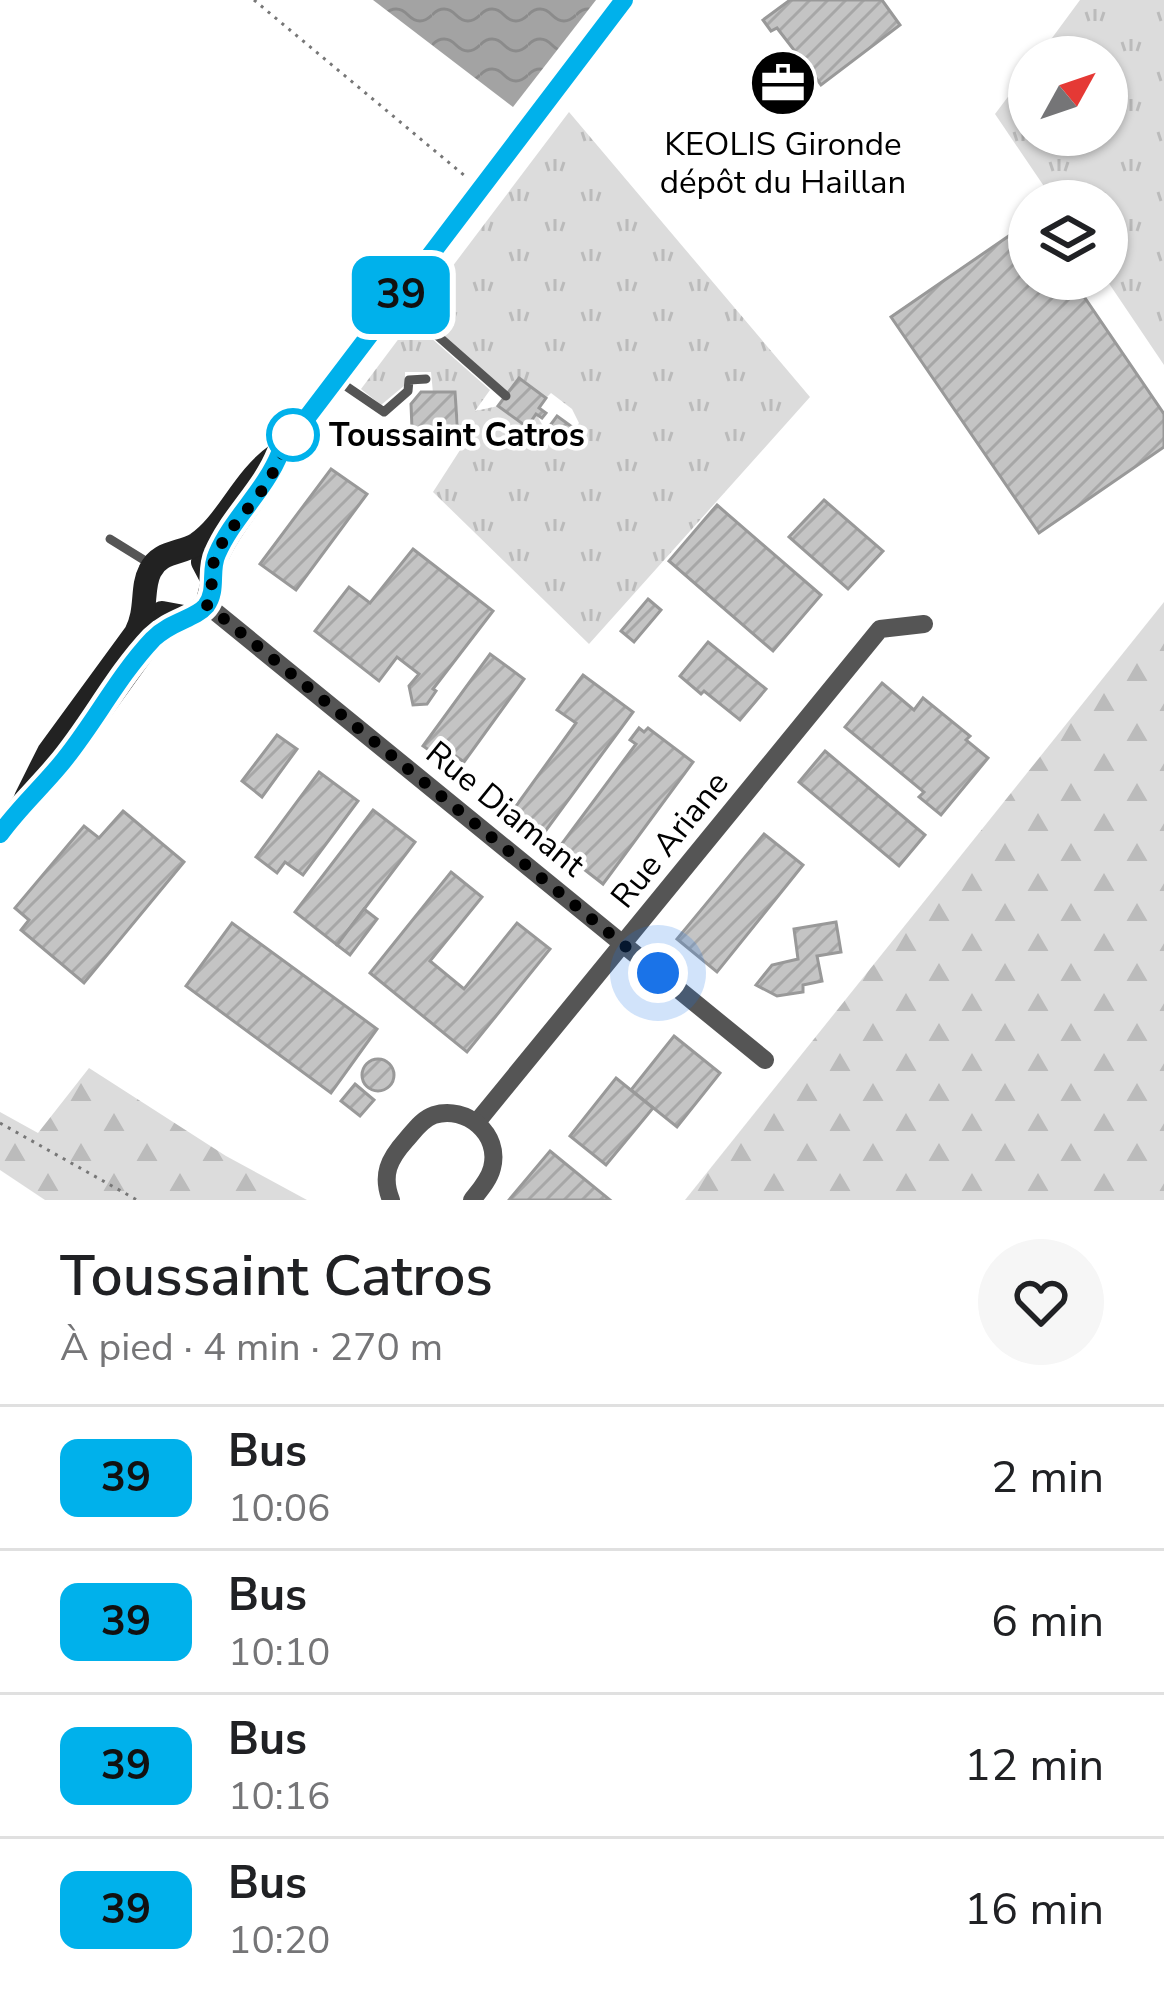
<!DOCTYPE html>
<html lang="fr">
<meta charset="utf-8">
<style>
body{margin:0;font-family:"Nunito Sans",sans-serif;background:#f6f6f6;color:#202124;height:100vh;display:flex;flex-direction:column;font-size:45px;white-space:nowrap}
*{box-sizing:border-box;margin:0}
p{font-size:39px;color:#757577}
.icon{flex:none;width:66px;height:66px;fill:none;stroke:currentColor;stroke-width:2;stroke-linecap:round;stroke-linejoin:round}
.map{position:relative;height:1200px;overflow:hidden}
.drawer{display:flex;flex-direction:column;background:#fff;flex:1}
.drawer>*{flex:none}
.badge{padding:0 24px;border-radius:18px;font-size:42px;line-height:78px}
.needle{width:78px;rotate:50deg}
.controls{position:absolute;left:1008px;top:36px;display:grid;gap:24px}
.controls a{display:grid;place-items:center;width:120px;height:120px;border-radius:50%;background:#fff;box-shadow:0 3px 9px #0004;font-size:60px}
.you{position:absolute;width:60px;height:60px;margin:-30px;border:9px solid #fff;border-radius:50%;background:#1a73e8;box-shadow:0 0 0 18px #1a73e833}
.map>.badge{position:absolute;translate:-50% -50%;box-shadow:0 0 0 6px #fff}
.round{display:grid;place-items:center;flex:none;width:126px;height:126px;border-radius:63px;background:#f6f6f6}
.headline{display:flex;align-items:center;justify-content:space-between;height:204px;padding:0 60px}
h1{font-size:57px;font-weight:600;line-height:90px}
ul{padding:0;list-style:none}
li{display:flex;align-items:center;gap:36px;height:144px;padding:0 60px;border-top:3px solid #e0e0e0}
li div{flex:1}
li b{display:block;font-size:45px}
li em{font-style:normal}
li .badge{min-width:132px;font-weight:700;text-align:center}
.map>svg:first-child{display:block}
</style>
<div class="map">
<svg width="1164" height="1200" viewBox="0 0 1164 1200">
<defs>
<pattern id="grass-tufts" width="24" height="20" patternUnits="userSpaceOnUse" patternTransform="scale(3)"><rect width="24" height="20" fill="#dcdcdc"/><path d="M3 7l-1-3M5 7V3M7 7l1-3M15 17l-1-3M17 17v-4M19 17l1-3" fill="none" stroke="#bbb"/></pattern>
<pattern id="forest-firs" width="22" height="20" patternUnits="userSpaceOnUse" patternTransform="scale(3)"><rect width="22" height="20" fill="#dcdcdc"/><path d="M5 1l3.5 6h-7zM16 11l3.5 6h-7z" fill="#bbb"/></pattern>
<pattern id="water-waves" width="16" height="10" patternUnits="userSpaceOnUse" patternTransform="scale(3)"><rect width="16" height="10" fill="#a3a3a3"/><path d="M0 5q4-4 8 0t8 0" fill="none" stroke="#8b8b8b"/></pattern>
<pattern id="building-hatch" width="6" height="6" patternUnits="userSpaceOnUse" patternTransform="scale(3)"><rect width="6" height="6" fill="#c4c4c4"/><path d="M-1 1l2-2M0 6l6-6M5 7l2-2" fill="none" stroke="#a7a7a7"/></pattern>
</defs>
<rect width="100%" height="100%" fill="#fff"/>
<g fill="url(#grass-tufts)">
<path d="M1080 0H1164V365L1106 279 1107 201H1054L995 114 1029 69V135H1107V57H1038Z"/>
<path d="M569 112 810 397 589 644 433 492 462 447 455 392 433 393 431 372H405V385L381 405 361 389 412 321 490 390 475 411 498 406 527 427 536 414 546 431 564 443 579 423 572 409 551 393 546 398 519 378 506 396 415 316Z"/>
</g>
<g fill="url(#forest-firs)">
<path d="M1164 602V1200H685Z"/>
<path d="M89 1068 226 1156 307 1200H45L0 1170V1112L38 1133Z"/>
</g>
<path fill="url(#water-waves)" d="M373 0H596L513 107Z"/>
<g fill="url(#building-hatch)" stroke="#999" stroke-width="3">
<path d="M790 0H882L900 25 821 85 808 67 804 70 797 63 801 59 777 28 771 31 763 20Z"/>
<path d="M1029 222V279H1072L1164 414V447L1039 533 891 317Z"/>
<path d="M519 378 546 398 539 408 546 413 542 418 536 414 527 427 498 406Z"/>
<path d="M421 392H455L458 437 427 438 426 429H412L411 404Z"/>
<path d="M557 416 575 429 564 444 546 431Z"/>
<path d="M331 469 367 494 296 590 260 564Z"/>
<path d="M824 500 883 551 848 589 789 537Z"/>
<path d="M717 505 821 595 773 651 669 561Z"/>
<path d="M413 549 493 611 433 689 436 691 427 704 413 705 409 686 419 674 397 657 379 681 315 631 349 587 370 603Z"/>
<path d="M648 599 661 610 634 642 621 631Z"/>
<path d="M708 642 766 689 740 720 704 691 701 694 680 676Z"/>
<path d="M490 654 524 679 464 762 443 747 436 755 423 746Z"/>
<path d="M583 675 633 712 541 837 511 813 576 723 557 710Z"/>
<path d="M882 683 914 710 923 698 970 736 966 740 988 758 941 815 919 797 924 792 845 727Z"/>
<path d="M639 728 644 732 648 728 693 762 603 884 558 849 636 744 630 740Z"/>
<path d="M277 735 297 749 262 797 242 781Z"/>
<path d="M825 751 925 835 899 866 799 782Z"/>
<path d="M319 772 358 801 303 875 285 862 277 873 256 857Z"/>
<path d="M373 810 415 842 337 945 295 912Z"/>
<path d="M123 811 184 862 84 983 21 930 29 920 15 908 84 826 99 838Z"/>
<path d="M764 834 803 865 717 972 677 939Z"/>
<path d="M451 872 482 897 430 961 464 989 517 923 550 949 467 1052 370 973Z"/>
<path d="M364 909 377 919 350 955 337 945Z"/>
<path d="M836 922 841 952 817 956 822 981 803 985V992L777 996 756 985 772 965 798 959 794 929Z"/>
<path d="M232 923 377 1029 331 1093 186 986Z"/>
<path d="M674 1036 720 1073 677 1127 631 1090Z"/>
<circle cx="378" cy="1075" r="16"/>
<path d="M616 1078 653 1108 606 1165 570 1136Z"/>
<path d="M355 1084 374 1100 360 1116 341 1101Z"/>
<path d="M550 1151 610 1200H509Z"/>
</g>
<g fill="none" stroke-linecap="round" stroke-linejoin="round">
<g stroke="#777" stroke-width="3" stroke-dasharray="3 6" stroke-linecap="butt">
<path d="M254 0 465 176"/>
<path d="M0 1123 137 1200"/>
</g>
<g stroke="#555" stroke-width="9">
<path d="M397 300 506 396"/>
<path d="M337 380 384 412 408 391 409 380 426 379"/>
<path d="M110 539 152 565"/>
</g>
<g stroke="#555" stroke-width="18">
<path d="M207 605 765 1060"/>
<path d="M477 1122 880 629 924 624"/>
<path d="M391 1200C381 1175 389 1159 406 1140 414 1131 422 1119 434 1115 466 1105 501 1134 492 1168 489 1180 480 1190 472 1200"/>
</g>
<g stroke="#222" stroke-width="24">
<path d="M211 573C223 528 263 497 280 453L624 0"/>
<path d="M162 613 189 618 207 605 213 581 203 562"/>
<path d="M74 747 149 643 178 619"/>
<path d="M26 798 49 752 136 633C148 610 141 588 150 571 159 551 180 554 197 544 228 523 242 479 278 454"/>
<path d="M0 834 34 790"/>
</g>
</g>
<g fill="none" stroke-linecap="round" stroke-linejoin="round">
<defs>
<path id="line" d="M0 834C18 809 40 789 60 765 93 726 117 677 153 639 171 621 195 619 206 606 218 590 209 571 217 554 233 517 265 491 280 453L624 0"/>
</defs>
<use href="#line" stroke="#fff" stroke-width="27"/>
<use href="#line" stroke="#00b1eb" stroke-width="18"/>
<path stroke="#000" stroke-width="12" stroke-dasharray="0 21.6" d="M293 435C282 451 276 470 265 486 249 510 225 531 215 558 209 575 215 589 207 605L658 973"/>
</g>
<defs>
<symbol id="office-disc" viewBox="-11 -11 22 22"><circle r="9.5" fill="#000" stroke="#fff"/><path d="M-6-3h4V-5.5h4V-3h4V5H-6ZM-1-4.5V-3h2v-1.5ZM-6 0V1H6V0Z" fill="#fff"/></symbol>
</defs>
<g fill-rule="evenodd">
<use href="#office-disc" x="745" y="45" width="76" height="76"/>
</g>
<circle fill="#fff" stroke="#00b1eb" stroke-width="6" cx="293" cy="435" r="24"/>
<g text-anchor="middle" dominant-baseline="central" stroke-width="9" stroke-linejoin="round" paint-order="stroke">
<g font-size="33" fill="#000" stroke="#fff">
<text x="783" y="144">KEOLIS Gironde<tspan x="783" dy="38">dépôt du Haillan</tspan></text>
</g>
<g font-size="33" font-weight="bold" fill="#000" stroke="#fff" text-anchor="start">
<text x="329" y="435">Toussaint Catros</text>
</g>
<g font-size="33" fill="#000" stroke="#fff">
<text transform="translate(505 809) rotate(39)">Rue Diamant</text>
<text transform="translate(670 840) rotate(-51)">Rue Ariane</text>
</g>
</g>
</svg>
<div class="controls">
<a><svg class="needle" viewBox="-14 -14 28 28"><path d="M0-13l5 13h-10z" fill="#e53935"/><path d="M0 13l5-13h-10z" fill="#757577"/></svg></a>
<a><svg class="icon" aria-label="layers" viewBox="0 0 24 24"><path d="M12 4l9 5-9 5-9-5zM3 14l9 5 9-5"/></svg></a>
</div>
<div class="you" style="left:658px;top:973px"></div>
<b class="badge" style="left:401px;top:295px;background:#00b1eb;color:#111">39</b>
</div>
<section class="drawer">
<div class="headline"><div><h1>Toussaint Catros</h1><p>À pied · 4 min · 270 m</p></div><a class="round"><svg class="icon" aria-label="heart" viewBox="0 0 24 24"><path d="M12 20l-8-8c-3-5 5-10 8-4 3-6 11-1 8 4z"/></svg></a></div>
<ul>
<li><span class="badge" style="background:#00b1eb;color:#111">39</span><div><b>Bus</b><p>10:06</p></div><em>2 min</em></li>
<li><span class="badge" style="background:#00b1eb;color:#111">39</span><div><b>Bus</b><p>10:10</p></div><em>6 min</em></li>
<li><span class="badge" style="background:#00b1eb;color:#111">39</span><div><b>Bus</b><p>10:16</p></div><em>12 min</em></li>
<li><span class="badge" style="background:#00b1eb;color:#111">39</span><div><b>Bus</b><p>10:20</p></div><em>16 min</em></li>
</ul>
</section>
